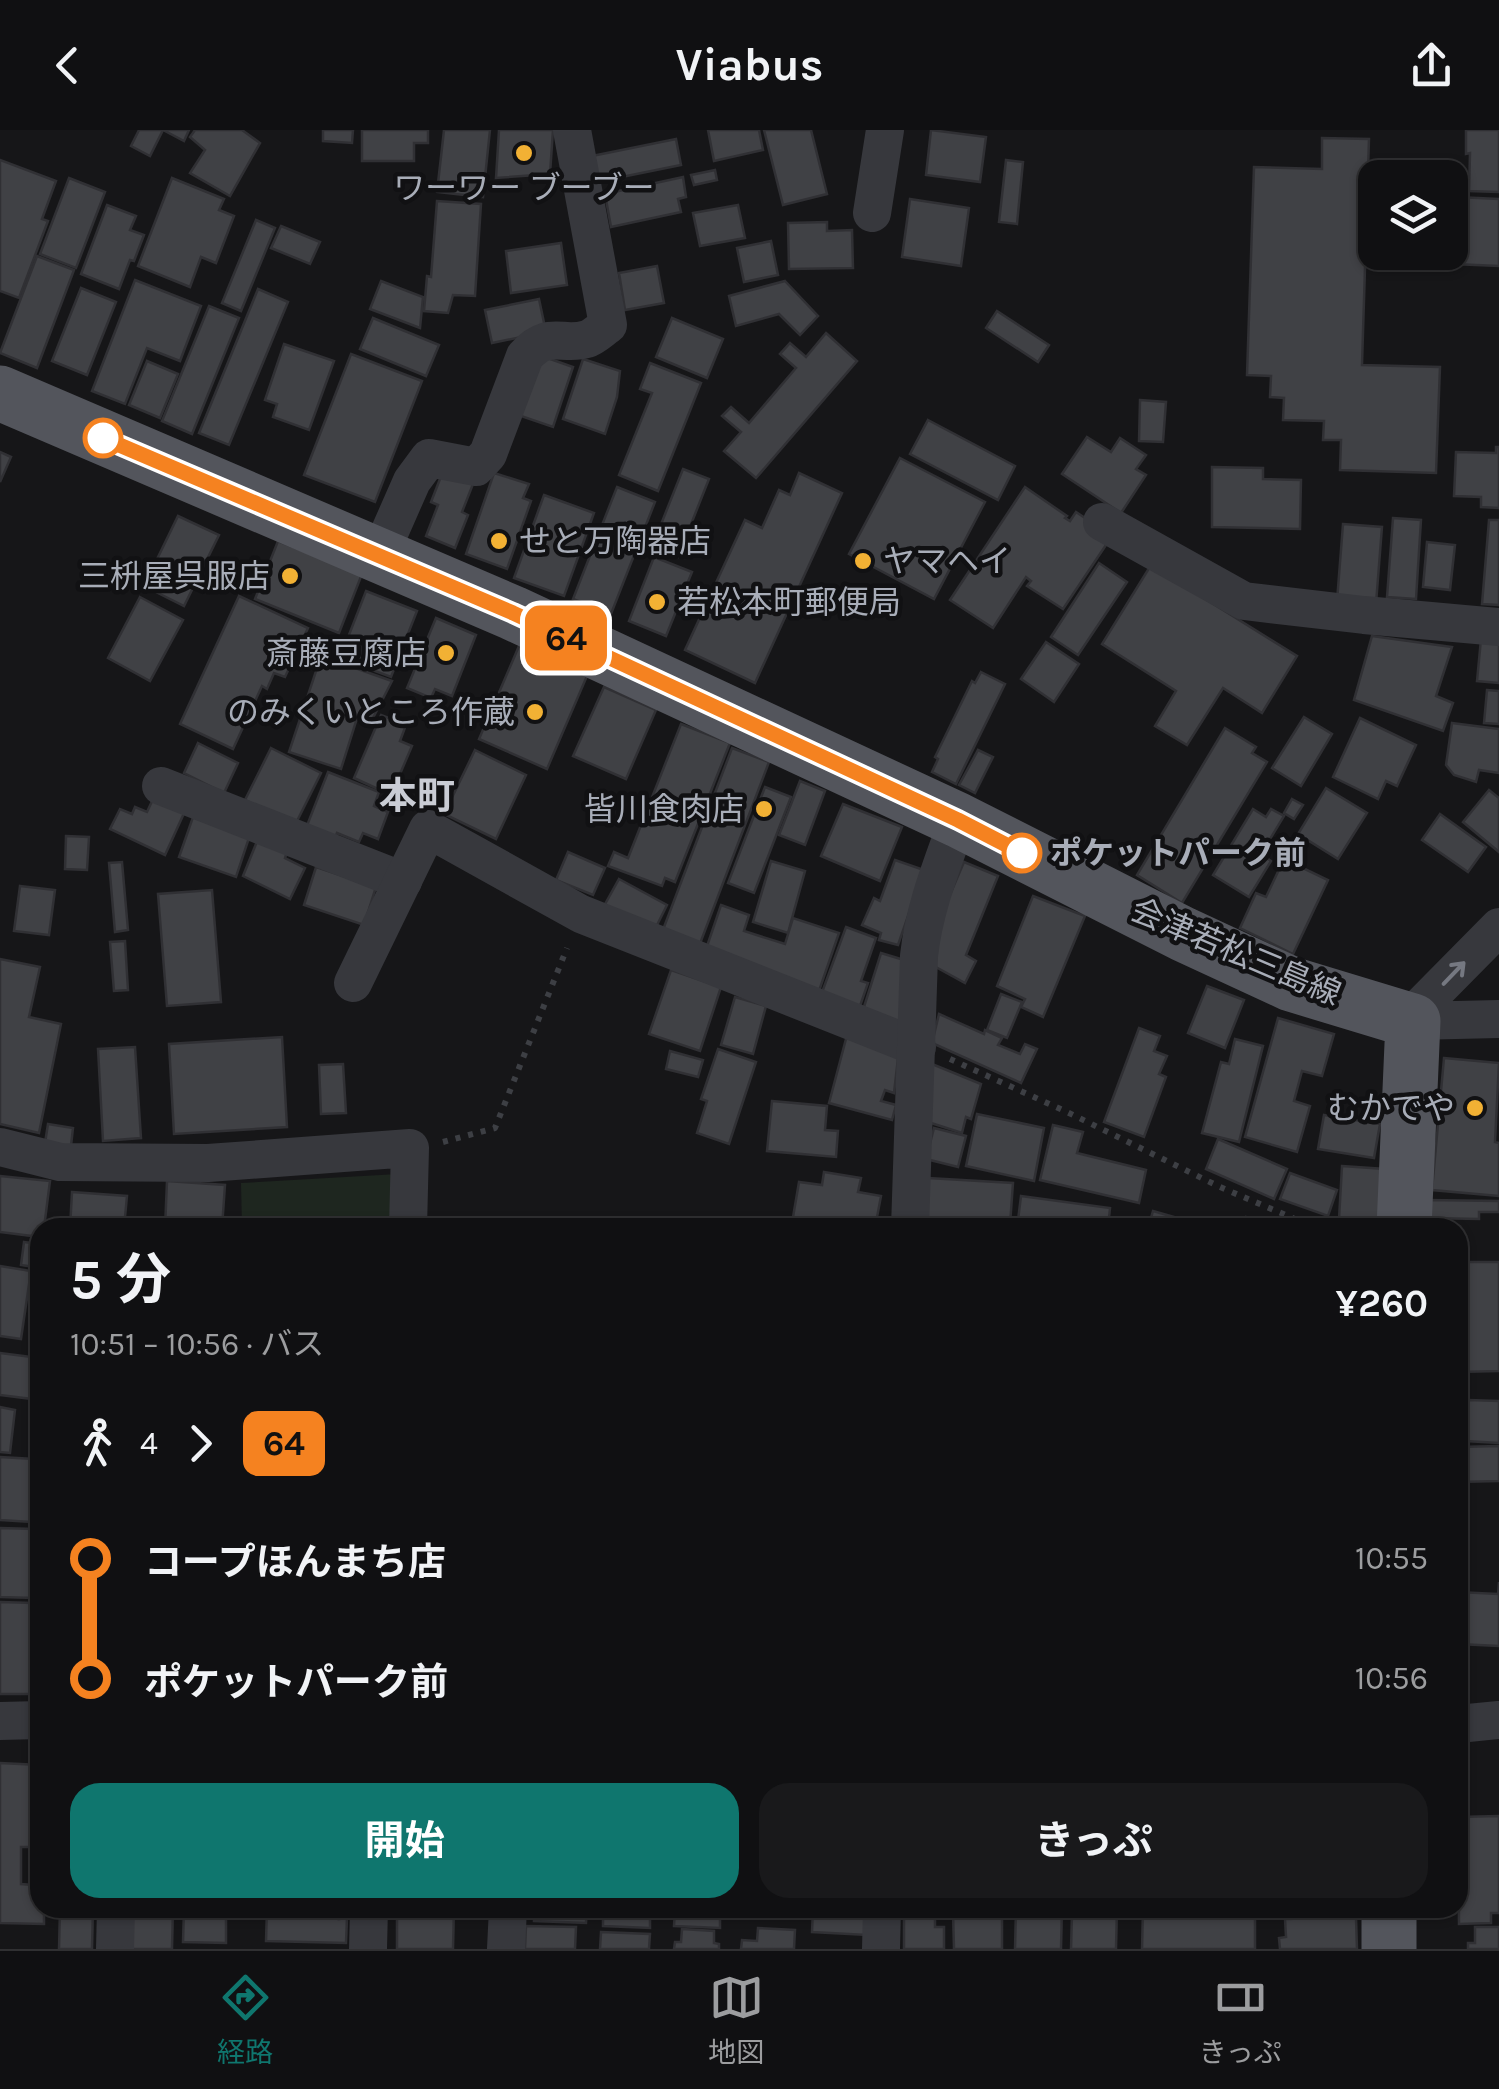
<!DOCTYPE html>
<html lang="ja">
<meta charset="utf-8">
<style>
body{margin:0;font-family:Karla,"Noto Sans JP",sans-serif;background:#19191b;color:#f1f3f6;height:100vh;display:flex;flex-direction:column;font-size:38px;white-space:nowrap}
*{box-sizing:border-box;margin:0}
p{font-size:32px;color:#9c9d9f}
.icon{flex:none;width:55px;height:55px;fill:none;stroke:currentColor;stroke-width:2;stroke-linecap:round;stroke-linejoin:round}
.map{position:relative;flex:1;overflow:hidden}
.drawer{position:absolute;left:30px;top:1088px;width:1438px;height:700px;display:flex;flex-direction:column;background:#101012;border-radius:30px;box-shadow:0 2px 8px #0004,0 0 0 2px #303032}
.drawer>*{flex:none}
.badge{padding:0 20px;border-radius:15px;font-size:35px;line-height:65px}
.buttons{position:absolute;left:1358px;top:30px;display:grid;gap:20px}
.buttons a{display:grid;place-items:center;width:110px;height:110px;border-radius:20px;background:#101012;box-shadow:0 2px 8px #0004,0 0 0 2px #303032;font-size:50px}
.map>.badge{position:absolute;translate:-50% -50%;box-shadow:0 0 0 5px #fff}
.legs{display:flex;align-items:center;gap:15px;height:110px;padding:0 40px;font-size:32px}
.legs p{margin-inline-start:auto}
.headline{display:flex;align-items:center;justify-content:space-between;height:170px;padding:0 40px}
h1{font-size:55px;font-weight:700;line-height:75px}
.primary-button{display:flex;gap:20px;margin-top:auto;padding:20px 40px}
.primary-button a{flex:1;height:115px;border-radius:30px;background:#0f766e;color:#fff;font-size:40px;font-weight:700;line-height:115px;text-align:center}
.primary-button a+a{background:#19191b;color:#f1f3f6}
ul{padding:0 40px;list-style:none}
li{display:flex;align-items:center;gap:35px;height:120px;font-size:38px}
li i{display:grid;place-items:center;width:15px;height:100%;margin:0 12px;background:currentColor}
li i::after{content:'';width:25px;height:25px;margin:-12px;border:8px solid;border-radius:50%;background:#101012}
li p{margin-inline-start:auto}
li:first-child i{background:linear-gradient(#0000 50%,currentColor 0)}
li:last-child i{background:linear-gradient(currentColor 50%,#0000 0)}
header{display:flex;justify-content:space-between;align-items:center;height:130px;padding:0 40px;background:#101012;font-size:45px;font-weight:700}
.tabs{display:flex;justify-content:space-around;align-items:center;height:140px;border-top:2px solid #303032;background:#101012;font-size:28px;color:#9c9d9f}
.tabs a{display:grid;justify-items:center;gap:5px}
.tabs .on{color:#0f766e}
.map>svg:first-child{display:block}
</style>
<header><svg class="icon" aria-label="back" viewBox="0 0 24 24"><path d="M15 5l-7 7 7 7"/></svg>Viabus<svg class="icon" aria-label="share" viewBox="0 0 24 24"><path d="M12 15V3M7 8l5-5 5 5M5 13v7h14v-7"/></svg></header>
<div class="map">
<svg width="1499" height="1819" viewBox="0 0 1499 1819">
<rect width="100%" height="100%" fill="#161618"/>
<path fill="#1e261f" d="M398 1044 397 1097H242L241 1053Z"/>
<g fill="#404145" stroke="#303034" stroke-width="2.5">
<path d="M139 0H189L184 11 163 0 150 26 131 16Z"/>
<path d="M195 0H242L260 13 230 66 190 43 205 20 190 7Z"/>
<path d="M323 0H353L352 13 323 11Z"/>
<path d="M362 0H428V13H414V31H362Z"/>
<path d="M444 0H490L483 67 437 62Z"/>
<path d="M499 0H553L550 44 496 48Z"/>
<path d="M708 0H759L763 20 714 31Z"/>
<path d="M764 0H811L827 64 783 75Z"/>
<path d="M931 0 986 7 980 52 926 45Z"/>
<path d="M1466 0H1499V62L1469 61 1470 23 1466 24Z"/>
<path d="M1322 8 1369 9 1362 235 1440 237 1436 343 1340 340 1341 310H1323L1324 291 1283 290 1284 268 1270 267 1271 246 1247 245 1254 37 1322 39Z"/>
<path d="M676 9 681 35 597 52 592 26Z"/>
<path d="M0 30 56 51 42 89 48 91 19 168 0 161Z"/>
<path d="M1006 30 1023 32 1017 94 999 92Z"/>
<path d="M715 40 717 50 694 55 691 45Z"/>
<path d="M683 47 686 67 678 69 681 82 611 97 605 64Z"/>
<path d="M69 48 105 62 76 138 40 124Z"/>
<path d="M172 48 224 69 219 80 234 86 216 133 201 127 190 157 138 136Z"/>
<path d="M1457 67 1499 69V136L1453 134Z"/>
<path d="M910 69 969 78 961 136 902 127Z"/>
<path d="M437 71 481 74 475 166 453 165 448 183 424 181 427 146 431 147Z"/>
<path d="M107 75 136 86 130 100 144 105 134 131 130 130 119 159 81 144Z"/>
<path d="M738 75 745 108 700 116 693 83Z"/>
<path d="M256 90 275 98 241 181 222 173Z"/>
<path d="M827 92V101L852 100 853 138 789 139 788 93Z"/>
<path d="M281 96 320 112 310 134 271 118Z"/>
<path d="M771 111 778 145 744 152 737 118Z"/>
<path d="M561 113 567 155 511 163 506 121Z"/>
<path d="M37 126 74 140 37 238 0 223Z"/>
<path d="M657 136 664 173 625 180 619 143Z"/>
<path d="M135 150 201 176 180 231 147 218 125 274 92 261Z"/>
<path d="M381 151 423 167 420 198 370 179Z"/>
<path d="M785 151 818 186 800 205 779 184 736 196 729 166Z"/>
<path d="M81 158 116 172 87 245 52 231Z"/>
<path d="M258 159 288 172 229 315 199 303Z"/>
<path d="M539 169 546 202 492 213 485 180Z"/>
<path d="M209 176 239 188 192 304 162 291Z"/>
<path d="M997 181 1049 215 1038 232 986 198Z"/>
<path d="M373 188 439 215 426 246 360 219Z"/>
<path d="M672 188 723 209 707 248 656 227Z"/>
<path d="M826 203 857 231 756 348 724 321 741 302 722 286 731 277 749 293 796 238 780 224 790 213 806 227Z"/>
<path d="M284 214 334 231 309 300 273 287 277 274 265 270Z"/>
<path d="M351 224 422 251 375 372 304 345Z"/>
<path d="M539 225 573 237 553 297 518 285Z"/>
<path d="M583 229 620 241 617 267 605 304 563 289Z"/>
<path d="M147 231 178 244 160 288 129 275Z"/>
<path d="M650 233 701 253 658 361 619 345 652 263 640 259Z"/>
<path d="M1140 270 1166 272 1163 312 1139 311Z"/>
<path d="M928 290 1015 336 998 370 910 324Z"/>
<path d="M1087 307 1111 322 1120 308 1146 325 1136 339 1146 345 1121 383 1062 344Z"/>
<path d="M1496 317H1499V378L1481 377V367L1454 366 1456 322 1496 323Z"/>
<path d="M0 322 11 327 0 352Z"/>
<path d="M900 328 985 372 934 469 849 424Z"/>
<path d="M445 336 475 349 462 382 468 385 455 418 426 406 438 375 431 372Z"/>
<path d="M1212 337 1263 338V349L1301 350 1300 399 1212 397Z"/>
<path d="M683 339 709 349 678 427 652 417Z"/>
<path d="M494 343 529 354 523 368 531 371 507 439 466 424Z"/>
<path d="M799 343 842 363 755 553 685 520 745 390 762 398 779 360 790 365Z"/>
<path d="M617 357 655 372 611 484 573 469Z"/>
<path d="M1025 357 1067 386 1065 388 1070 391 1076 382 1112 406 1063 479 1027 456 1031 451 1026 447 993 498 950 470Z"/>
<path d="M544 365 594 383 564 466 514 448Z"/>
<path d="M178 386 219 405 184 476 144 456Z"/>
<path d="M1393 388 1421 390 1416 469 1387 467Z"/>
<path d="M1489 390H1499V475L1482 474Z"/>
<path d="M1343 394 1382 397 1376 474 1337 471Z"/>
<path d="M278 411 362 444 339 503 255 469Z"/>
<path d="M1427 412 1455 415 1450 460 1423 457Z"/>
<path d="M654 427 692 442 666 506 629 491Z"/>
<path d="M1099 433 1127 452 1078 525 1051 507Z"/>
<path d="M1151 435 1297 526 1262 583 1223 558 1187 615 1155 596 1176 561 1102 514Z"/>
<path d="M366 461 417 481 391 547 340 528Z"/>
<path d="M239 466 308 498 285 547 274 543 267 559 262 556 233 619 180 594Z"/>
<path d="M140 467 183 490 150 551 108 528Z"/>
<path d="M436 488 476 505 452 566 435 559 431 568 407 558Z"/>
<path d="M1372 506 1452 517 1436 566 1453 573 1443 601 1354 570Z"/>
<path d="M1481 509 1499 510V553L1477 551Z"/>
<path d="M1046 512 1079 534 1054 572 1021 549Z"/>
<path d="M519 516 587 546 547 639 479 609Z"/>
<path d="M321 526 392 551 372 590 358 585 341 639 289 622Z"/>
<path d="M981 542 1005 554 956 654 932 642 938 629 935 627 972 551 975 553Z"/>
<path d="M604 557 656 580 626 649 573 626Z"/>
<path d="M1487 560 1499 561V594L1484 593Z"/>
<path d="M381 585 406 595 400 611 412 616 391 665 354 648Z"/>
<path d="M1304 587 1332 604 1301 656 1272 638Z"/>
<path d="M1360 588 1416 615 1397 656 1386 651 1378 669 1333 647Z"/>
<path d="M1452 593 1499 599V643L1479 640 1476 652 1454 645 1446 635Z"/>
<path d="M681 594 730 613 675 752 665 748 662 756 608 736 614 722 628 728Z"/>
<path d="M1225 598 1256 617 1252 623 1267 632 1182 773 1137 745Z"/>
<path d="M198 613 238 633 224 663 184 643Z"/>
<path d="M271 618 321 643 295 695 245 670Z"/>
<path d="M732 618 769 632 698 819 661 805Z"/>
<path d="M475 620 526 645 496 709 444 684Z"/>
<path d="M978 620 993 627 975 663 959 655Z"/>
<path d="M328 642 379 662 374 676 388 682 378 709 363 703 359 712 337 703 335 709 306 698Z"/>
<path d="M800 651 825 661 805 715 779 705Z"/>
<path d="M765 657 791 667 754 763 728 753Z"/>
<path d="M1326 658 1367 683 1338 729 1298 704Z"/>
<path d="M1489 660 1499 668V722L1463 692Z"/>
<path d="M154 667 185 681 165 725 110 699 120 679 132 684 135 677 147 682Z"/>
<path d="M1292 669 1303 675 1294 689 1284 683Z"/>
<path d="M843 674 902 697 880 751 821 726Z"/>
<path d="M1253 679 1266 687 1271 679 1284 686 1261 724 1271 731 1249 767 1213 745Z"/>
<path d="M1440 684 1486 717 1468 742 1422 710Z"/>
<path d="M193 687 249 708 236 747 179 727Z"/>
<path d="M66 706 89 707 87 740 65 739Z"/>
<path d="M258 709 287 722 285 728 305 738 290 769 243 746Z"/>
<path d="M568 722 605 738 593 765 556 750Z"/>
<path d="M1284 729 1328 750 1293 824 1240 798 1256 763 1266 767Z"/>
<path d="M895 730 924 740 898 815 879 810 881 803 862 795 874 768 880 771Z"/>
<path d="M771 731 805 741 788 803 753 792Z"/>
<path d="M122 732 128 800 115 802 109 733Z"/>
<path d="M964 732 998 746 966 825 976 831 965 853 934 836V802Z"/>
<path d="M316 737 376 757 364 795 304 775Z"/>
<path d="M619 749 667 775 653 803 604 776Z"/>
<path d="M20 756 55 760 49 805 14 801Z"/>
<path d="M212 760 221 872 167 876 158 764Z"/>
<path d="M1033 766 1085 786 1043 887 1021 877 1025 869 997 856Z"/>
<path d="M721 775 749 785 744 801 785 814 793 788 839 803 819 861 705 822Z"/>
<path d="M846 797 876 808 861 851 868 853 859 879 821 865Z"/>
<path d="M125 811 128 860 114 861 110 812Z"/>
<path d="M881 823 904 830 900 892 863 880Z"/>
<path d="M0 829 40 837 29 887 61 894 39 1003 0 994Z"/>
<path d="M671 840 721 857 700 921 649 904Z"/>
<path d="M1207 856 1244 870 1225 918 1188 903Z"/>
<path d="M1001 864 1022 872 1007 908 987 900Z"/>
<path d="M735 867 766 876 753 924 721 915Z"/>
<path d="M939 884 984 904 985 900 1002 908 998 915 1020 924 1025 914 1037 919 1021 953 932 913Z"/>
<path d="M1278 888 1334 904 1322 946 1302 941 1294 971 1310 976 1297 1022 1245 1007Z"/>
<path d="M1139 898 1160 906 1154 921 1167 926 1159 944 1166 947 1144 1007 1104 992Z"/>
<path d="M847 905 899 920 894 963 885 960 881 971 896 975 892 990 829 973Z"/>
<path d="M282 907 287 997 174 1004 169 914Z"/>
<path d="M1235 909 1263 916 1239 1012 1202 1003 1221 932 1229 934Z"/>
<path d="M135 917 141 1008 103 1011 98 919Z"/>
<path d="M718 919 756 932 729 1014 697 1003 707 971 701 969Z"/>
<path d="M670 921 703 930 698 947 666 939Z"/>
<path d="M1444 928 1499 933 1495 1012 1499 1013V1066L1432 1060Z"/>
<path d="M343 934 346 983 321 984 319 935Z"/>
<path d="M932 934 981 954 971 989 966 987 962 1003 928 992Z"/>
<path d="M772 971 827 976 825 1000 838 1001 836 1027 767 1021Z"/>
<path d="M977 984 1044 998 1034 1051 966 1036Z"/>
<path d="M1324 985 1380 994 1374 1028 1318 1019Z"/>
<path d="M48 994 73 998 71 1016 45 1013Z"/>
<path d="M1053 995 1083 1002 1077 1023 1146 1040 1139 1073 1040 1050Z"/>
<path d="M934 998 966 1006 958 1037 926 1029Z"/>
<path d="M1218 1009 1287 1039 1274 1069 1206 1039Z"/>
<path d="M1342 1036 1385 1039 1381 1091 1339 1089Z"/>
<path d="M824 1042 861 1048 858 1062 881 1066 875 1098H817L792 1093 799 1052 822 1055Z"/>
<path d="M1290 1043 1337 1060 1328 1086 1280 1069Z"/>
<path d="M0 1046 50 1051 44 1098H40V1107L0 1102Z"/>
<path d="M928 1048 1013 1053 1010 1095 925 1089Z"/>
<path d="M167 1051 225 1055 222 1098H165Z"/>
<path d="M72 1062 127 1066 124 1098H70Z"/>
<path d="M1021 1066 1110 1078 1108 1098H1017Z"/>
<path d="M1427 1070 1499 1071V1082H1479V1089L1427 1088Z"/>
<path d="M1153 1081 1209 1097 1148 1098Z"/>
<path d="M1246 1087 1281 1098H1243Z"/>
<path d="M24 1112 40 1114V1138L21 1135Z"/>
<path d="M1463 1132H1499V1241L1458 1242V1190H1463Z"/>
<path d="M0 1136 31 1141 21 1209 0 1206Z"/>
<path d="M0 1223 40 1228V1270L0 1265Z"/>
<path d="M1468 1270 1499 1271V1313L1466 1311Z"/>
<path d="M0 1277 15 1280 10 1323 0 1322Z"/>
<path d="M1499 1316V1351L1458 1352V1317Z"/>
<path d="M0 1327 34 1329 31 1392 0 1390Z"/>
<path d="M0 1398 35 1399 34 1468 0 1467Z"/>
<path d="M1499 1452V1516L1458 1514V1462L1498 1464Z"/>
<path d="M0 1472 33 1473 32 1564H0Z"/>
<path d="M0 1633 40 1635V1675H32V1717H21V1754L34 1755V1769H40V1778H44V1794L0 1793Z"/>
<path d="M1499 1686V1783H1491V1793L1459 1794 1458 1687Z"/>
<path d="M60 1778H93L92 1819H59Z"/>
<path d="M131 1778H173L172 1819H129Z"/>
<path d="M184 1778H226V1813L183 1812Z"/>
<path d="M267 1778H340L339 1789 347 1788 346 1813 266 1811Z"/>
<path d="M397 1778H454L453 1819H397Z"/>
<path d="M534 1778H587L586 1793 534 1791Z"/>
<path d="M603 1778H650V1798L603 1796Z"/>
<path d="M675 1778H720V1798L674 1796Z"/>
<path d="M813 1778H869L867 1805 812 1802Z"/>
<path d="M904 1778H935V1797H944V1819H904Z"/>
<path d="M969 1778H1002V1819H954L953 1783H969Z"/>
<path d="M1016 1778H1062L1061 1819H1015Z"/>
<path d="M1085 1778H1117L1116 1819H1071L1072 1783H1085Z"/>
<path d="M1143 1778H1255V1819H1142Z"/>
<path d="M1356 1787 1357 1819H1280L1279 1808 1286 1807 1285 1789Z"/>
<path d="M526 1796 576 1797 575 1819H525Z"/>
<path d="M1475 1797H1499V1819H1468V1813H1475Z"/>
<path d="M758 1798 795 1800 794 1819H741L742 1810 757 1811Z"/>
<path d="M682 1799 714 1801V1813L719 1814V1819H674L675 1812H681Z"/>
<path d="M601 1802 650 1804 649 1819H600Z"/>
</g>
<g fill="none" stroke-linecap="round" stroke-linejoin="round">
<g stroke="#3d3f44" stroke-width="6" stroke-dasharray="5 8" stroke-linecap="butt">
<path d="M950 929 1067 982 1220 1057 1316 1098"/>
<path d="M443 1012 495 998 567 818"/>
</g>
<g stroke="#37383d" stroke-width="38">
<path d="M872 83 885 0"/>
<path d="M1102 392 1244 471 1364 485 1499 497"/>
<path d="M379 426 412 351 429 328 476 337 488 324 525 226C549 199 562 217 587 209 594 207 602 199 608 195L572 0"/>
<path d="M161 656 403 751"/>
<path d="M1499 797 1420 877 1413 891 1499 889"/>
<path d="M353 853 428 699 581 784 917 917"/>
<path d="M0 1017 60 1032 208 1033 410 1018 408 1098"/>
<path d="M910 1098 919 826C924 778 942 735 958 690"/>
<path d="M0 1591 40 1590"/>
<path d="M1458 1594 1499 1590"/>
<path d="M115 1819 116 1778"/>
<path d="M368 1819 369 1778"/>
<path d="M506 1819 508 1778"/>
<path d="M881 1819 882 1778"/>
</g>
<g stroke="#53555c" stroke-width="55">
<path d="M0 263 513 483 958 690 1183 804 1291 854 1413 891 1404 1098"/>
<path d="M1389 1778V1819"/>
</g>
</g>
<defs><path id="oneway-shaft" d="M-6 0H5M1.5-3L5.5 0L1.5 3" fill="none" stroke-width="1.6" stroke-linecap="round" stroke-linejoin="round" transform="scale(2.5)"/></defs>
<use stroke="#757881" href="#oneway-shaft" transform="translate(1454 843) rotate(-46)"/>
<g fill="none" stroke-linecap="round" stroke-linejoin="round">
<defs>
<path id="line-1" d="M103 308 513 483 958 690 1022 723"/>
</defs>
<use href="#line-1" stroke="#fff" stroke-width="22"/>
<use href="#line-1" stroke="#f58220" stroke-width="15"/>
</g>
<g fill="#f2b134" stroke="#111113" stroke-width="4">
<circle cx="524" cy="23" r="10"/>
<circle cx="499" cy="411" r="10"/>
<circle cx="863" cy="431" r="10"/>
<circle cx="290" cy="446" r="10"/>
<circle cx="657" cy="472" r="10"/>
<circle cx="446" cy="523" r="10"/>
<circle cx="535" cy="582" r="10"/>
<circle cx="764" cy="679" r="10"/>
<circle cx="1475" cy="978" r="10"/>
</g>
<g fill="#fff" stroke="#f58220" stroke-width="5">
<circle cx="103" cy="308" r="18"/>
<circle cx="1022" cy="723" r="18"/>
</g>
<g text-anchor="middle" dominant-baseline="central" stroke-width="9" stroke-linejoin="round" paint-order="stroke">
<g font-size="32" fill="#a8adb8" stroke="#111113" text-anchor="end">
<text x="524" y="58" text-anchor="middle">ワーワー ブーブー</text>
<text x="519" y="411" text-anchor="start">せと万陶器店</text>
<text x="883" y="431" text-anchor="start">ヤマヘイ</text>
<text x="270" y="446">三枡屋呉服店</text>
<text x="677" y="472" text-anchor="start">若松本町郵便局</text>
<text x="426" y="523">斎藤豆腐店</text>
<text x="515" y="582">のみくいところ作蔵</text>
<text x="744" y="679">皆川食肉店</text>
<text x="1455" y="978">むかでや</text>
</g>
<g font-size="32" font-weight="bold" fill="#a8adb8" stroke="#111113" text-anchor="start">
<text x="1050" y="723">ポケットパーク前</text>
</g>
<g font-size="32" fill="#a8adb8" stroke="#111113">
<text transform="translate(1236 822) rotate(23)">会津若松三島線</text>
</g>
<g font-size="38" font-weight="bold" fill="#c9ccd4" stroke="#111113">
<text x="417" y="666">本町</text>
</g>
</g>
</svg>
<div class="buttons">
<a><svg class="icon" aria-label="layers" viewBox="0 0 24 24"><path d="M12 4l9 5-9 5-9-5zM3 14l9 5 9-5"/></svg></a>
</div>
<b class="badge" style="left:566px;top:508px;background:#f58220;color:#111">64</b>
<section class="drawer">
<div class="headline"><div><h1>5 分</h1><p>10:51 – 10:56 · バス</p></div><b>¥260</b></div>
<div class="legs"><svg class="icon" aria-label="walk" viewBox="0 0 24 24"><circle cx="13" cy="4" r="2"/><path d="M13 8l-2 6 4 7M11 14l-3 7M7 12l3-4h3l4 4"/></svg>4<svg class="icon" aria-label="forward" viewBox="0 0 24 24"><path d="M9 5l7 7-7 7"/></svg><b class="badge" style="background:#f58220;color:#111">64</b></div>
<ul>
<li><i style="color:#f58220"></i><b>コープほんまち店</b><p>10:55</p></li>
<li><i style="color:#f58220"></i><b>ポケットパーク前</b><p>10:56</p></li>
</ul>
<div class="primary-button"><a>開始</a><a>きっぷ</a></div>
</section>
</div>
<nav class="tabs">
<a class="on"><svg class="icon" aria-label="directions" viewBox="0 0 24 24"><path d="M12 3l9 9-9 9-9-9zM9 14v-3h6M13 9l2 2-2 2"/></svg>経路</a>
<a><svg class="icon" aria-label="map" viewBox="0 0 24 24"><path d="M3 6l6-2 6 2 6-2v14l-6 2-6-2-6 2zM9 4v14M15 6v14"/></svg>地図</a>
<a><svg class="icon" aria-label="tickets" viewBox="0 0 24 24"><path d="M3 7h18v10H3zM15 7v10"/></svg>きっぷ</a>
</nav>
